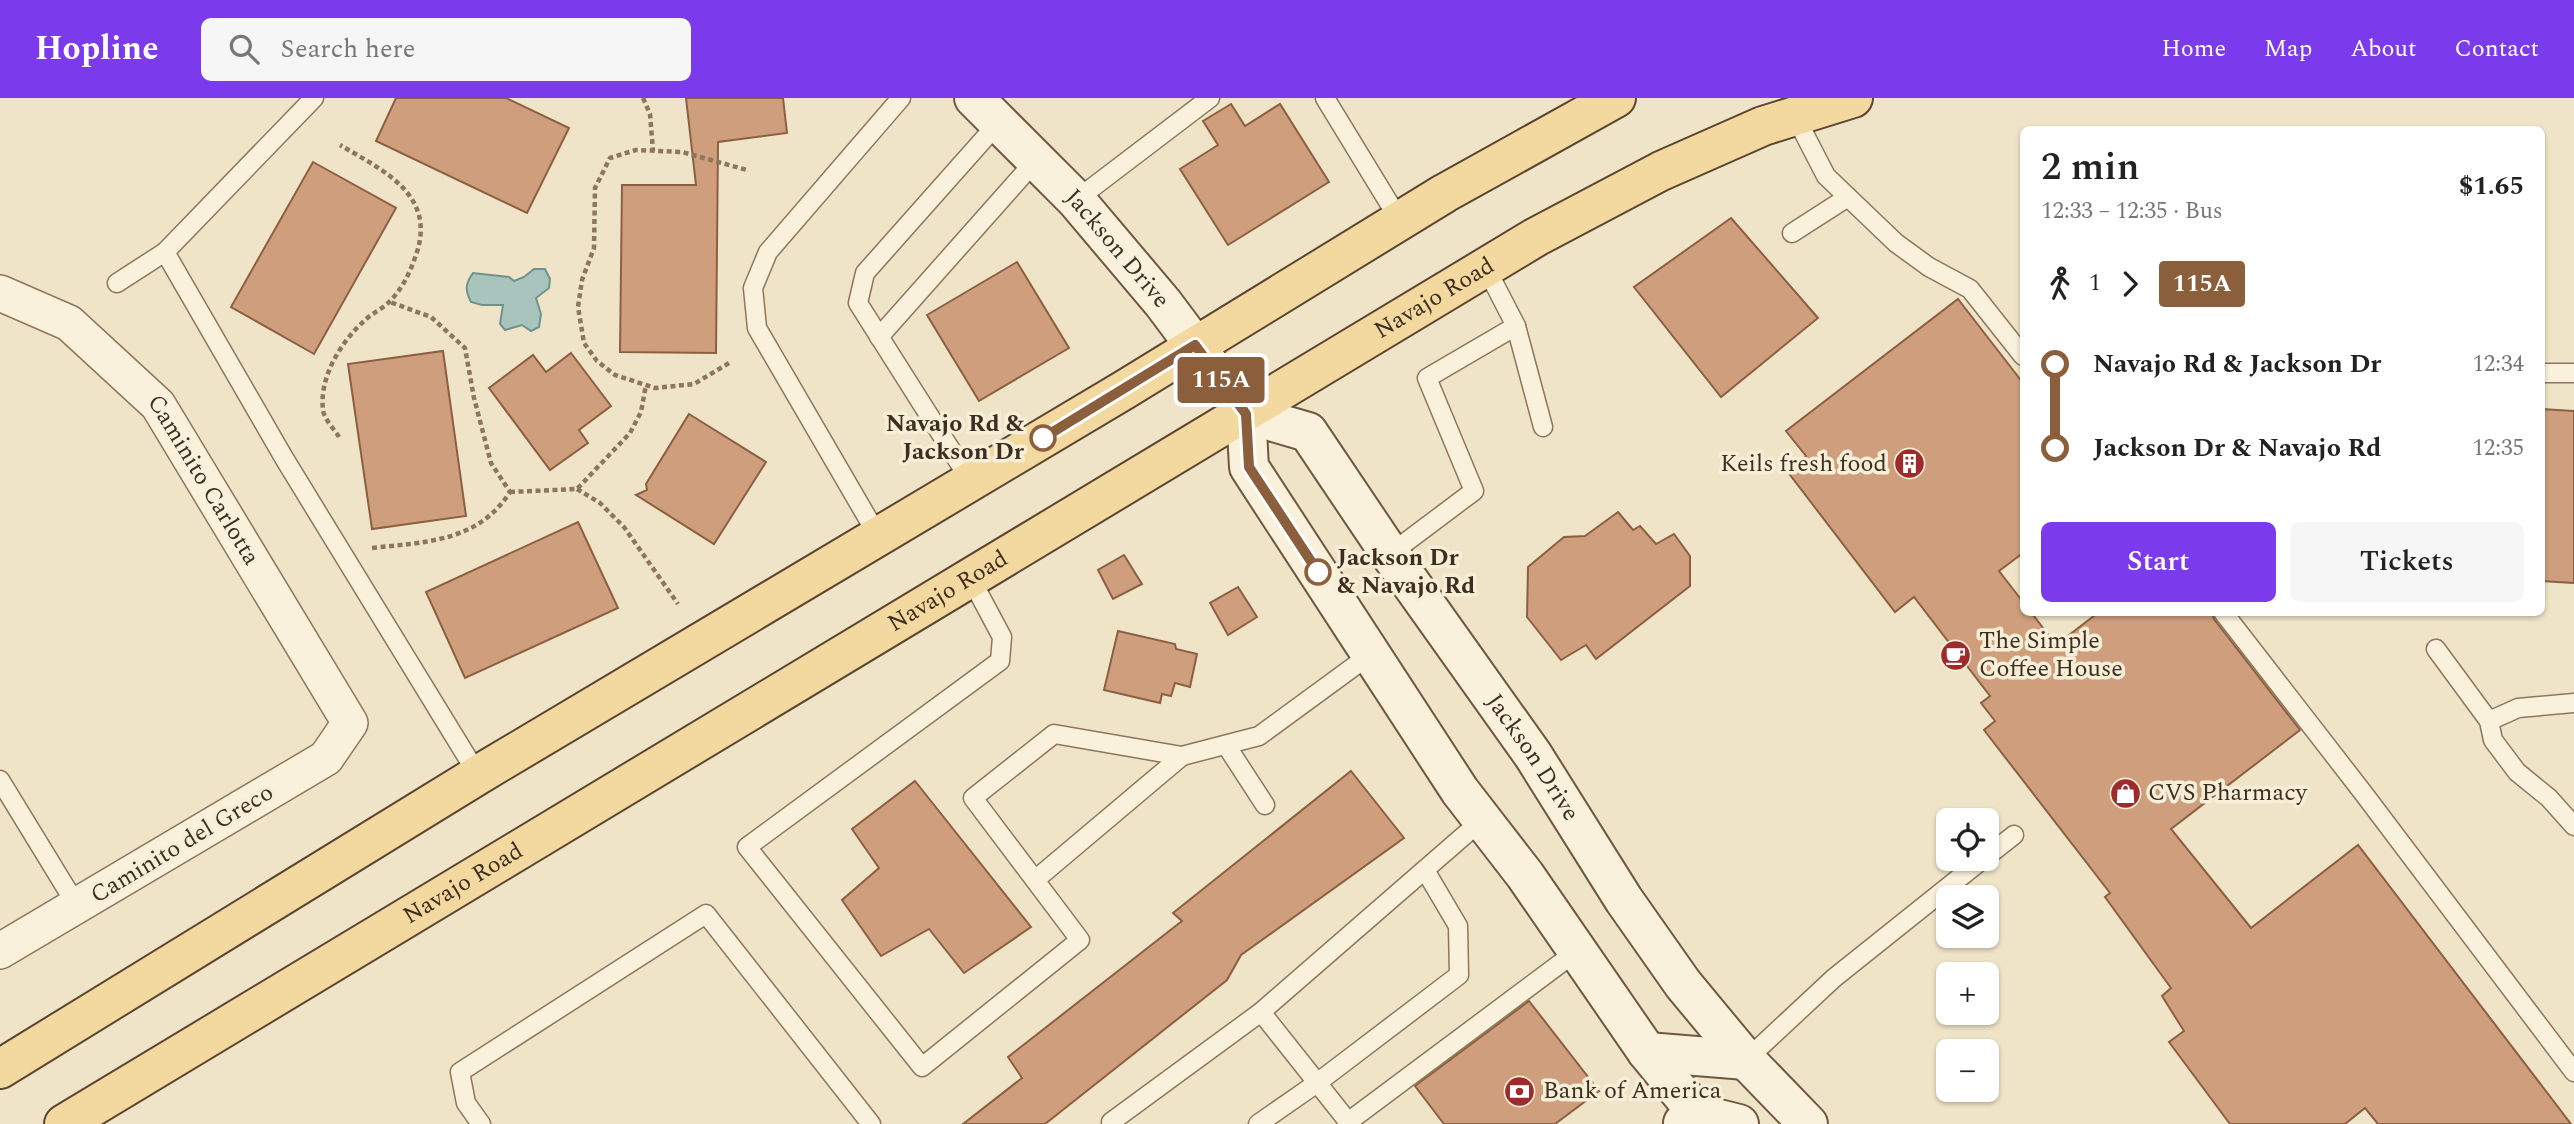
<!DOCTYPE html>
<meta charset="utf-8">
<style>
body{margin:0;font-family:Spectral,serif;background:#f6f6f6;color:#222;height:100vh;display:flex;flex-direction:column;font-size:26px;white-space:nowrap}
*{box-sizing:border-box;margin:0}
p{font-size:23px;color:#767676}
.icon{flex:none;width:38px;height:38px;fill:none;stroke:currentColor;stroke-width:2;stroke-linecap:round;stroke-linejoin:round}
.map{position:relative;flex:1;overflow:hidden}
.details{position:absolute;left:2020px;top:28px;width:525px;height:490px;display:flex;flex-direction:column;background:#fff;border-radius:10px;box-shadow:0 2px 5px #0004}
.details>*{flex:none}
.badge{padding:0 14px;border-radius:5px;font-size:24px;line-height:46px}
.fabs{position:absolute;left:1936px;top:710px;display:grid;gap:14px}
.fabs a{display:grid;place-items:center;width:63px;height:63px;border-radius:10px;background:#fff;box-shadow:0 2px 5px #0004;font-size:35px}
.map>.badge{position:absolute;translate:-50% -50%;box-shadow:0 0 0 4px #fff}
.legs{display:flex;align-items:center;gap:10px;height:77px;padding:0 21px;font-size:23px}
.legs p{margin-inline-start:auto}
.overview{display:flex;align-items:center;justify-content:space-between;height:119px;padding:0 21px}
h1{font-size:38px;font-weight:600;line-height:52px}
.action{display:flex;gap:14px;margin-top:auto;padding:14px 21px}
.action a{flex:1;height:80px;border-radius:10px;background:#7c3aed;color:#fff;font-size:28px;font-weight:600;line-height:80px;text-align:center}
.action a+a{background:#f6f6f6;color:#222}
ul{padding:0 21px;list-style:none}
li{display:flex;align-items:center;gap:24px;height:84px;font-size:26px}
li i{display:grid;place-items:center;width:10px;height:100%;margin:0 9px;background:currentColor}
li i::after{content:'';width:18px;height:18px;margin:-9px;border:5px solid;border-radius:50%;background:#fff}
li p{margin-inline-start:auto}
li:first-child i{background:linear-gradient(#0000 50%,currentColor 0)}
li:last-child i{background:linear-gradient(currentColor 50%,#0000 0)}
header{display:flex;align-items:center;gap:42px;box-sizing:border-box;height:98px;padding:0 35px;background:#7c3aed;color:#fff}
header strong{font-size:33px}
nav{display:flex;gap:38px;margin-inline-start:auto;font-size:24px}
.search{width:490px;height:63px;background:#f6f6f6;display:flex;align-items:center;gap:18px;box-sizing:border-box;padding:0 24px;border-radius:10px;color:#767676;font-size:26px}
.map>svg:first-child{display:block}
</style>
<header>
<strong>Hopline</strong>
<div class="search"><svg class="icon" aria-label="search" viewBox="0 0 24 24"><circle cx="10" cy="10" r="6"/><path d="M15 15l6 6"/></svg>Search here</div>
<nav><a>Home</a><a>Map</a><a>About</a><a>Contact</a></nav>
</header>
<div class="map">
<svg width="2574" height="1026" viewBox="0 0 2574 1026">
<rect width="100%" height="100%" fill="#f0e4c8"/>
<path fill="#a9c4bc" stroke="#6f938a" stroke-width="2" d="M534 171H545L550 181 549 190 536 200 541 216 539 229 531 233 522 227 505 232 500 226 503 207H482L471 204C465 192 465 186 473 175L509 179 514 183 524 179Z"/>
<g fill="#cf9f7d" stroke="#8d5f41" stroke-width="2">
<path d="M396 0H506L569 30 527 115 376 43Z"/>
<path d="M686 0H783L787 35 718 44 716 255 620 254 622 87H696Z"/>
<path d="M1231 6 1245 28 1280 6 1329 84 1228 147 1180 71 1218 47 1203 23Z"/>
<path d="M313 64 396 110 314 256 231 209Z"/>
<path d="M1731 120 1818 220 1721 299 1634 189Z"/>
<path d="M1017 164 1069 250 979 303 927 217Z"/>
<path d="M1958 201 2023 285V455L1999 473 2023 504V514H2031L2056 547 2099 514H2212L2214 521 2300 632 2171 731 2251 830 2358 747 2571 1026H2378L2365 1010 2345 1026H2230L2169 944 2184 933 2162 898 2171 890 2105 799 2110 795 1984 632 1995 623 1981 605 1990 598 1914 499 1895 514 1787 373 1806 358 1786 333Z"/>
<path d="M443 253 466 418 372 431 348 266Z"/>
<path d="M571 255 611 308 579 332 588 345 550 372 489 290 533 257 546 274Z"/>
<path d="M2541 311 2574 313V485L2541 483Z"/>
<path d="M689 316 766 364 714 446 636 397 647 392 646 386Z"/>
<path d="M1618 414 1633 432 1640 428 1656 446 1674 436 1690 458V488L1596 561 1586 547 1561 562 1527 519 1528 469 1564 439 1585 438Z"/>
<path d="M578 424 618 510 465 580 426 494Z"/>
<path d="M1124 457 1142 486 1113 501 1098 472Z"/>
<path d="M1238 489 1257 519 1228 537 1210 505Z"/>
<path d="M1118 533 1175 546 1176 551 1197 556 1190 589 1175 585 1171 598 1162 596 1160 605 1104 592Z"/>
<path d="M1351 673 1404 740 1241 857 1227 882 1045 1026H963L1022 980 1008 959 1182 823 1173 815Z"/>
<path d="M915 683 1031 829 964 875 929 831 881 858 842 802 879 770 852 731Z"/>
<path d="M1529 903 1599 993 1555 1026H1444L1415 988Z"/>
</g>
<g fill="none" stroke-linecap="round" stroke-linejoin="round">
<defs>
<g id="lane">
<path d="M314 0 165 154 284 360 478 677"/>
<path d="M1325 0 1400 123"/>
<path d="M1794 16 1826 78 1896 145 1929 169 1970 191 2023 258"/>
<path d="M1076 102 1210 0"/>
<path d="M1792 135 1848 99"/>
<path d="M117 185 165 154"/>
<path d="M1516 228 1543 329"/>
<path d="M879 239 1037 61"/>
<path d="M2541 275H2574"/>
<path d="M970 382 858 205 865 175 999 24"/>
<path d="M878 438 757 230 753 190 768 154 901 0"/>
<path d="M1390 456 1474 393 1427 280 1516 228 1486 170"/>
<path d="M971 481 1002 539 1000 563 747 749 922 969 1080 842 973 700 1054 636 1182 658 1259 638 1371 556"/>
<path d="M2223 514 2364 696 2574 974"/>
<path d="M2436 551 2489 623 2493 642 2517 674 2549 700 2574 728"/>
<path d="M2489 623 2518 610 2574 605"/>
<path d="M1226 647 1265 707"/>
<path d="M0 682 77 808"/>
<path d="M1986 759 2014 737"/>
<path d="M1035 782 1182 658"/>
<path d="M1261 914 1482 722"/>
<path d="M1746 962 1834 880 1983 761"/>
<path d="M1348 1024 1577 853"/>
<path d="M481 1026 466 1005 460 974 706 816 871 1026"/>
<path d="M1113 1026 1111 1024 1261 914 1350 1026"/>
<path d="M1258 1026 1317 985 1459 877 1458 828 1425 772"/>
</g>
<g id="street">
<path id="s1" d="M0 195 69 225 158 307 350 625 326 660 0 853"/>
</g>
<g id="secondary">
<path id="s2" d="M974 0 1076 102 1163 205 1246 316 1249 369 1460 693 1525 777 1647 954 1706 1026"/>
<path id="s3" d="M1246 316 1308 334 1390 456 1533 657 1624 802 1683 886 1746 962 1808 1026"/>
<path d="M1647 954 1746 962"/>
<path d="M1683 1025 1695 1015 1739 1026"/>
</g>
<g id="primary">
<path d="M0 971 478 677 1124 292 1445 95 1616 0"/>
<path id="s4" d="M64 1026 1536 139 1661 73 1763 28 1853 0"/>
</g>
</defs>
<use href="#lane" stroke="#8d765c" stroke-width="21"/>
<use href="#street" stroke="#8d765c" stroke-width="38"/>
<use href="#secondary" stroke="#6f573f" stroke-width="42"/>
<use href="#primary" stroke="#5b4430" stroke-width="42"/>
<g stroke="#8d765c" stroke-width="4.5" stroke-dasharray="5 3.5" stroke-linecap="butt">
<path d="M643 0 650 16 653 53"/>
<path d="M729 265 694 286 655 290 615 277 597 263 584 245 578 209 582 182 594 150 595 90 610 60 636 52 682 54 747 72"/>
<path d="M339 339C335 332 324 321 323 312 319 279 341 244 364 223 372 215 383 211 390 203 403 190 410 174 416 157 437 97 384 73 340 47"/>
<path d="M577 391 600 405 624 429 678 506"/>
<path d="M510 394 577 391 630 335 641 314 646 287"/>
<path d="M372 450C426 444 478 444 510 394L491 365 474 300 465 250 431 219 390 204"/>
</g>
<use href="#lane" stroke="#faf1dc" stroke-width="18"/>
<use href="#street" stroke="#faf1dc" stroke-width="35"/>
<use href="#secondary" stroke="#faf1dc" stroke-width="38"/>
<use href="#primary" stroke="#f3d9a0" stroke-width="38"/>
</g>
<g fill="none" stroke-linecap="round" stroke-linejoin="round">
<defs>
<path id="line-1" d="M1043 340 1195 247 1246 316 1249 369 1318 474"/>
</defs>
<use href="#line-1" stroke="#fff" stroke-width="16"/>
<use href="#line-1" stroke="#8b5e3c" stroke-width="10"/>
</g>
<defs>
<symbol id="building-disc" viewBox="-11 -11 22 22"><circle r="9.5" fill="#9e2a2b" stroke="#f7eed8"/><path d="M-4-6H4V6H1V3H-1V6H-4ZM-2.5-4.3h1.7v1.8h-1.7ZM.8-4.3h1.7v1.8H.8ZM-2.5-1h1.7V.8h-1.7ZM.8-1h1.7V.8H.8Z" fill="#fff"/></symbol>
<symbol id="cafe-disc" viewBox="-11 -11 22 22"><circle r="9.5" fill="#9e2a2b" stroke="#f7eed8"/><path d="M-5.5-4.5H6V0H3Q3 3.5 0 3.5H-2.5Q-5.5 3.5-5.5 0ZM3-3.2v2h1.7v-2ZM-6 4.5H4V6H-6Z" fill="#fff"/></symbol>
<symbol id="shop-disc" viewBox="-11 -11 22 22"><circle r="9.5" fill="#9e2a2b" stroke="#f7eed8"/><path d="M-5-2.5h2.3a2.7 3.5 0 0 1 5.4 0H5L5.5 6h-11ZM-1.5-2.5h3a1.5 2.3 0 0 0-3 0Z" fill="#fff"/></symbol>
<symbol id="bank-disc" viewBox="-11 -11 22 22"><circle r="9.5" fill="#9e2a2b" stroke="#f7eed8"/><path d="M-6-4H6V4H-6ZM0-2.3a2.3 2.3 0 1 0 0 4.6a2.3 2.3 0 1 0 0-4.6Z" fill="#fff"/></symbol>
</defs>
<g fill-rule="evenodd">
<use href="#building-disc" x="1892" y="348" width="35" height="35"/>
<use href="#cafe-disc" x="1938" y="540" width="35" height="35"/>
<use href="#shop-disc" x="2108" y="678" width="35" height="35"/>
<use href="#bank-disc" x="1502" y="976" width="35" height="35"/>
</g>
<g fill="#fff" stroke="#8b5e3c" stroke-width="3.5">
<circle cx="1043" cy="340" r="12"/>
<circle cx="1318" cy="474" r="12"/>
</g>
<g text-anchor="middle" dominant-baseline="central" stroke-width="7" stroke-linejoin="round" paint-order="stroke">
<g font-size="24" fill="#3d2e20" stroke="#f7eed8">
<text stroke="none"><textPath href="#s2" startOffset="208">Jackson Drive</textPath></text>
<text stroke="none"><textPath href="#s4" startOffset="1600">Navajo Road</textPath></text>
<text stroke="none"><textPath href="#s1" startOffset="284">Caminito Carlotta</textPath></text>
<text stroke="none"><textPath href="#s4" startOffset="1032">Navajo Road</textPath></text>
<text stroke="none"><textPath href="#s3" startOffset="460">Jackson Drive</textPath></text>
<text transform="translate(182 746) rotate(-31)">Caminito del Greco</text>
<text stroke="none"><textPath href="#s4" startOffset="466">Navajo Road</textPath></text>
</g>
<g font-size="24" font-weight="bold" fill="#3d2e20" stroke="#f7eed8" text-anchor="end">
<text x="1024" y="326">Navajo Rd &amp;<tspan x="1024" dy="28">Jackson Dr</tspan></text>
<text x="1337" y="460" text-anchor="start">Jackson Dr<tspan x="1337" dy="28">&amp; Navajo Rd</tspan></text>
</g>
<g font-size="24" fill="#3d2e20" stroke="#f7eed8" text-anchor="start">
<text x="1887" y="366" text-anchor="end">Keils fresh food</text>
<text x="1979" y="543">The Simple<tspan x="1979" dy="28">Coffee House</tspan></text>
<text x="2148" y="695">CVS Pharmacy</text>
<text x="1543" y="993">Bank of America</text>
</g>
</g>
</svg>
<div class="fabs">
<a><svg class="icon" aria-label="locate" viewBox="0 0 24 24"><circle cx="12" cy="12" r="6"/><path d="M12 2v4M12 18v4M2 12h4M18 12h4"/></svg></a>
<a><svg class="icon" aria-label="layers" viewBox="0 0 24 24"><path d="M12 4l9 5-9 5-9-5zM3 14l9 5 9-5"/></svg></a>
<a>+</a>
<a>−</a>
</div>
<b class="badge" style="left:1221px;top:282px;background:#8b5e3c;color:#fff">115A</b>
<section class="details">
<div class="overview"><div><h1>2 min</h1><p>12:33 – 12:35 · Bus</p></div><b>$1.65</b></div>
<div class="legs"><svg class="icon" aria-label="walk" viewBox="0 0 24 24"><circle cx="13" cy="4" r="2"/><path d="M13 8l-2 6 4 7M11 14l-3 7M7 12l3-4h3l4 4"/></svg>1<svg class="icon" aria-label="forward" viewBox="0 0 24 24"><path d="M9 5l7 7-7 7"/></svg><b class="badge" style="background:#8b5e3c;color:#fff">115A</b></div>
<ul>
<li><i style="color:#8b5e3c"></i><b>Navajo Rd &amp; Jackson Dr</b><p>12:34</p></li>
<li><i style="color:#8b5e3c"></i><b>Jackson Dr &amp; Navajo Rd</b><p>12:35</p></li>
</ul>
<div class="action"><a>Start</a><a>Tickets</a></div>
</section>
</div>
